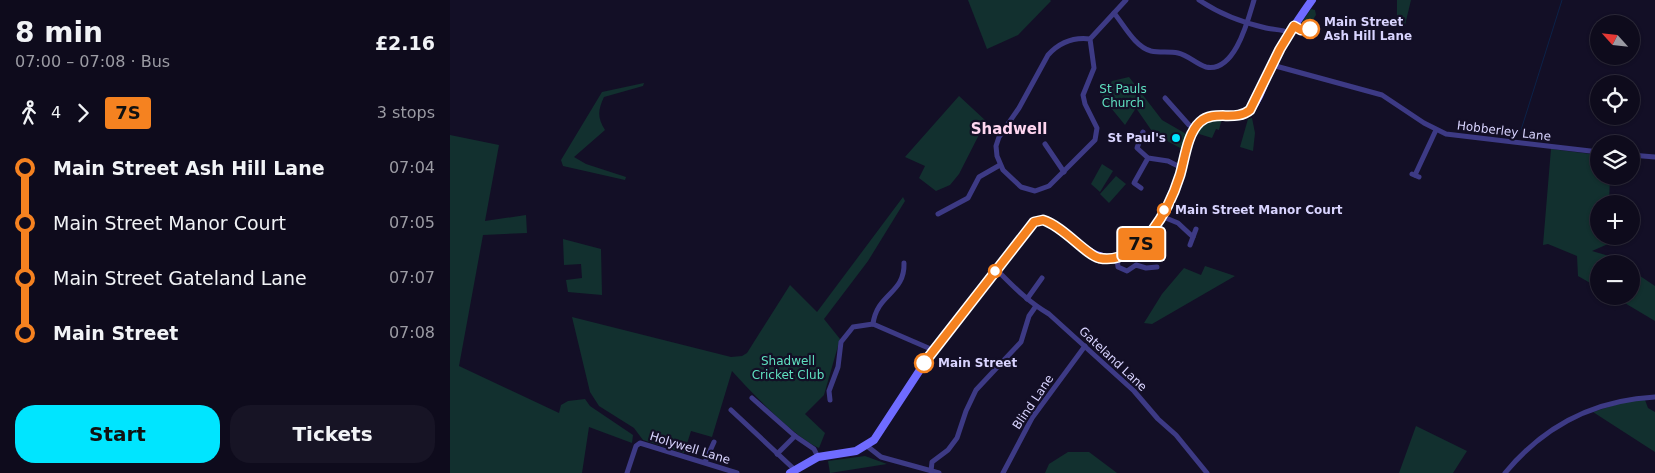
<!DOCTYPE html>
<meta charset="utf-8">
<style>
body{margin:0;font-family:"DejaVu Sans",sans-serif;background:#171425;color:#f1f3f6;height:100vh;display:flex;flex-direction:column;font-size:19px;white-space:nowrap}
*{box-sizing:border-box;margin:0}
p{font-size:16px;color:#9b9ba3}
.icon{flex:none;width:28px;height:28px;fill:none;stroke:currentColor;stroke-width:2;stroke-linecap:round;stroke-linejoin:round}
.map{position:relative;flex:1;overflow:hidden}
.details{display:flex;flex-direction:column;background:#0e0b1c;width:450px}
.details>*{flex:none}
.badge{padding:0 10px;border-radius:4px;font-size:18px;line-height:32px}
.needle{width:32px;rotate:297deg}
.tools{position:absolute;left:1140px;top:15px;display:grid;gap:10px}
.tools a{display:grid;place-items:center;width:50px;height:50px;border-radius:50%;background:#0e0b1c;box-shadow:0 1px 4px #0004,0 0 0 1px #2e2b3b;font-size:25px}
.map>.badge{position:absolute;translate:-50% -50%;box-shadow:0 0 0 2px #fff}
.legs{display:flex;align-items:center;gap:8px;height:55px;padding:0 15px;font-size:16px}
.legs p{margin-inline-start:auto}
.summary{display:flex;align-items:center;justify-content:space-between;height:85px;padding:0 15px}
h1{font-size:28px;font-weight:600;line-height:38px}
.button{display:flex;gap:10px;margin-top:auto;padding:10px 15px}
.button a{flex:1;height:58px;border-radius:20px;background:#00e5ff;color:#111;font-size:20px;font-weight:600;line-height:58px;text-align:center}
.button a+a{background:#171425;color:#f1f3f6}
ul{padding:0 15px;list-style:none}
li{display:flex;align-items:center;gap:18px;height:55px;font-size:19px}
li i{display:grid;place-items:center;width:8px;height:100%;margin:0 6px;background:currentColor}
li i::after{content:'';width:12px;height:12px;margin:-6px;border:4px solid;border-radius:50%;background:#0e0b1c}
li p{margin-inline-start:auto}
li:first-child i{background:linear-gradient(#0000 50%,currentColor 0)}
li:last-child i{background:linear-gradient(currentColor 50%,#0000 0)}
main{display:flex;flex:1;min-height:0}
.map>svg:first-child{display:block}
</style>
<main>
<section class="details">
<div class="summary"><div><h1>8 min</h1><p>07:00 – 07:08 · Bus</p></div><b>£2.16</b></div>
<div class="legs"><svg class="icon" aria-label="walk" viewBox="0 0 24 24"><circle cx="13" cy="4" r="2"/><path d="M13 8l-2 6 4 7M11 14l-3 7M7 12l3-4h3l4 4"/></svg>4<svg class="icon" aria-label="forward" viewBox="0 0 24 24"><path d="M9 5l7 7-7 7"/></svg><b class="badge" style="background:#f58220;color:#111">7S</b><p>3 stops</p></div>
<ul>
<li><i style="color:#f58220"></i><b>Main Street Ash Hill Lane</b><p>07:04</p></li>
<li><i style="color:#f58220"></i><span>Main Street Manor Court</span><p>07:05</p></li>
<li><i style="color:#f58220"></i><span>Main Street Gateland Lane</span><p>07:07</p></li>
<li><i style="color:#f58220"></i><b>Main Street</b><p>07:08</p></li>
</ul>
<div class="button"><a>Start</a><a>Tickets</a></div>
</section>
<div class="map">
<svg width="1205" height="473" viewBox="0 0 1205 473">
<rect width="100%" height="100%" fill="#130f26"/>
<g fill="#12302f">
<path d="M518 0H600L601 1 568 35 537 49Z"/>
<path d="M947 0H961L955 25 947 18Z"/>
<path d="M861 9 865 10 866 15 859 26 853 28 850 25Z"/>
<path d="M679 77 712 120 738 135 732 149 704 134 686 108 675 125 652 97 662 81Z"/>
<path d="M194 83 193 86 154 97C148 110 147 117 155 130L124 157 136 164 176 177 175 180 113 166 111 160 152 92Z"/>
<path d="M509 96 536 121 509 174 500 185 486 191 469 178 475 166 455 157Z"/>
<path d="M772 118 769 130 766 129 762 138 746 133 760 120Z"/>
<path d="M802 118 805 133 803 151 790 147 798 119Z"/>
<path d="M0 135 49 145 35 221 76 215 77 233 33 235 9 366 109 413 111 405 118 401 135 399 140 406 183 435 182 443 139 427 132 473H0Z"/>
<path d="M1101 149 1149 155V176H1160L1159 204H1149V236H1158V244L1142 251 1159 256 1171 264H1149V288L1128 276 1127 256 1098 244 1093 245Z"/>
<path d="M652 164 663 171 650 192 641 184Z"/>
<path d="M666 176 676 184 659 203 650 194Z"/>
<path d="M453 197 455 201 418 261 374 319 390 339 374 395 355 414 375 433 369 448C343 436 302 393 282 371L262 437 241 431 234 453 193 440 184 428 149 406 140 392 122 317 281 357 292 356 297 353 340 285 367 312Z"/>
<path d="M113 239 151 249 152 295 118 292 116 280 132 278 131 264 114 265Z"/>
<path d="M755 266 785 276 702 324 694 323 712 294 734 268 751 275Z"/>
<path d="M1181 270 1205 286V321L1163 296H1181Z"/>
<path d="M1195 400 1198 408 1205 412V452L1143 412 1177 401Z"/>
<path d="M966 426 1017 451 1003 473H949Z"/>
<path d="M618 452H639L667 473H595L599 464Z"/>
<path d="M415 456 437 464 380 473 378 461Z"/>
</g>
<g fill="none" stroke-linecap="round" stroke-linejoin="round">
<path stroke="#0c2248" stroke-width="1" d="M1071 130 1112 0"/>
<g stroke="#3d3a85" stroke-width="5">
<path d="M749 0C768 13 794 23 816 28 825 30 831 29 840 33"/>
<path d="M664 13C674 25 685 47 701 51 710 53 719 51 728 53 738 55 746 64 756 67 785 73 798 20 804 0"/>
<path d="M640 39C624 37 609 43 598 55L569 108 549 137 546 146 547 156 553 170 571 187 585 191 599 186 645 140 647 128 635 104 633 95 644 68 640 39 676 0"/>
<path d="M822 65 932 95 974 123 996 134 1149 152"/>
<path d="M715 98 739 125 745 128"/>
<path d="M693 132 687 148 698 158 718 161 732 168"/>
<path d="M595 144 614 172"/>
<path d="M1181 155 1205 157"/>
<path d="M962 174 969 177"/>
<path d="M965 175 986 130"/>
<path d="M691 188 684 183 698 158"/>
<path d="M488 214 518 198 529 177 550 165"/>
<path d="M711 216 728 223 743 237"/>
<path d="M740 245 746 229"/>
<path d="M667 258 668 267 677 271 686 265 696 268 707 267"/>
<path d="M546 269C563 286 578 302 599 314L684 391 708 419 726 435 757 473"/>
<path d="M577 299 592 278"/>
<path d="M423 324C427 293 455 294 454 263"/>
<path d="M302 398 345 436 364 449 368 457"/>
<path d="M380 400 379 391 388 367 391 342 403 327 423 324 483 350"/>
<path d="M281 410 345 470"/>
<path d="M417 446 431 457 489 473"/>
<path d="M327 454 345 436"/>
<path d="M255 462 264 442"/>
<path d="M481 471 482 462 498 450 507 438 516 411 526 390 571 342 579 316 586 306"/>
<path d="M177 473 186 446 190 443 287 473"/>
<path d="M553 473 582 418 635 346"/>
<path d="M1055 473C1094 426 1145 400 1205 397"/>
</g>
<path stroke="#6f6bff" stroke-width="8" d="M340 473 368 457 406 451 424 440 483 350 584 223 593 220C619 229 636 261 665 258 697 254 722 202 730 175 735 158 737 138 748 124 761 107 787 125 800 110 811 98 815 79 822 65 833 42 847 21 862 0"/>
</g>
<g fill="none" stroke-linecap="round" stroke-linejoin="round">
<defs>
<path id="line-1" d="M474 363 584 222 593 220C613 226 636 255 649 258 691 266 720 207 730 175 735 158 737 134 750 122 764 109 786 122 800 110L830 49 844 26 851 30 860 29"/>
</defs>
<use href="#line-1" stroke="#fff" stroke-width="11"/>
<use href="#line-1" stroke="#f58220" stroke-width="8"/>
</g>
<g fill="#fff" stroke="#f58220" stroke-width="2.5">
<circle cx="860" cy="29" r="9"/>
<circle cx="714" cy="210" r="6"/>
<circle cx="545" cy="271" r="6"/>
<circle cx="474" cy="363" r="9"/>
</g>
<circle fill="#00e5ff" stroke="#130f26" stroke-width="2" cx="726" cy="138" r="5"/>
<g text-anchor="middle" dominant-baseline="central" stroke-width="4.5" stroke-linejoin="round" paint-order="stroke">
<g font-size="12" font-weight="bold" fill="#d9d4ff" stroke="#130f26" text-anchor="start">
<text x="874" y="22">Main Street<tspan x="874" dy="14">Ash Hill Lane</tspan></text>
<text x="725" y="210">Main Street Manor Court</text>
<text x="488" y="363">Main Street</text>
</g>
<g font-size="12" fill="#5fe0c0" stroke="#130f26">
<text x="673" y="89">St Pauls<tspan x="673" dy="14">Church</tspan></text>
<text x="338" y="361">Shadwell<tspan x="338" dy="14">Cricket Club</tspan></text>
</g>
<g font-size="12" fill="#d9d4ff" stroke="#130f26">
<text transform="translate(1054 131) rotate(7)">Hobberley Lane</text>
<text transform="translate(663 359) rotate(43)">Gateland Lane</text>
<text transform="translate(583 402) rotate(-56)">Blind Lane</text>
<text transform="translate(240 448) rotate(17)">Holywell Lane</text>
</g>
<g font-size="12" font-weight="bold" fill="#d9d4ff" stroke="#130f26" text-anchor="end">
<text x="716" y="138">St Paul's</text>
</g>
<g font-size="15" font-weight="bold" fill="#ffd6f0" stroke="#130f26">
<text x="559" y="129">Shadwell</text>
</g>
</g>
</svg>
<div class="tools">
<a><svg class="needle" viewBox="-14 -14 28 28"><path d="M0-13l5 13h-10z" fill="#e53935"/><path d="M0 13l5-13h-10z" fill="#9b9ba3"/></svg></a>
<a><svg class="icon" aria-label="locate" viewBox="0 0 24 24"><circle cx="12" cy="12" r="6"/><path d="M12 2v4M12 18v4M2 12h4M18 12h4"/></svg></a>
<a><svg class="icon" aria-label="layers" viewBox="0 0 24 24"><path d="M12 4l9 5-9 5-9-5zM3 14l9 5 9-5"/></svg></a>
<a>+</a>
<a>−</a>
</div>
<b class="badge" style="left:691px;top:244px;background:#f58220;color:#111">7S</b>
</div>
</main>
